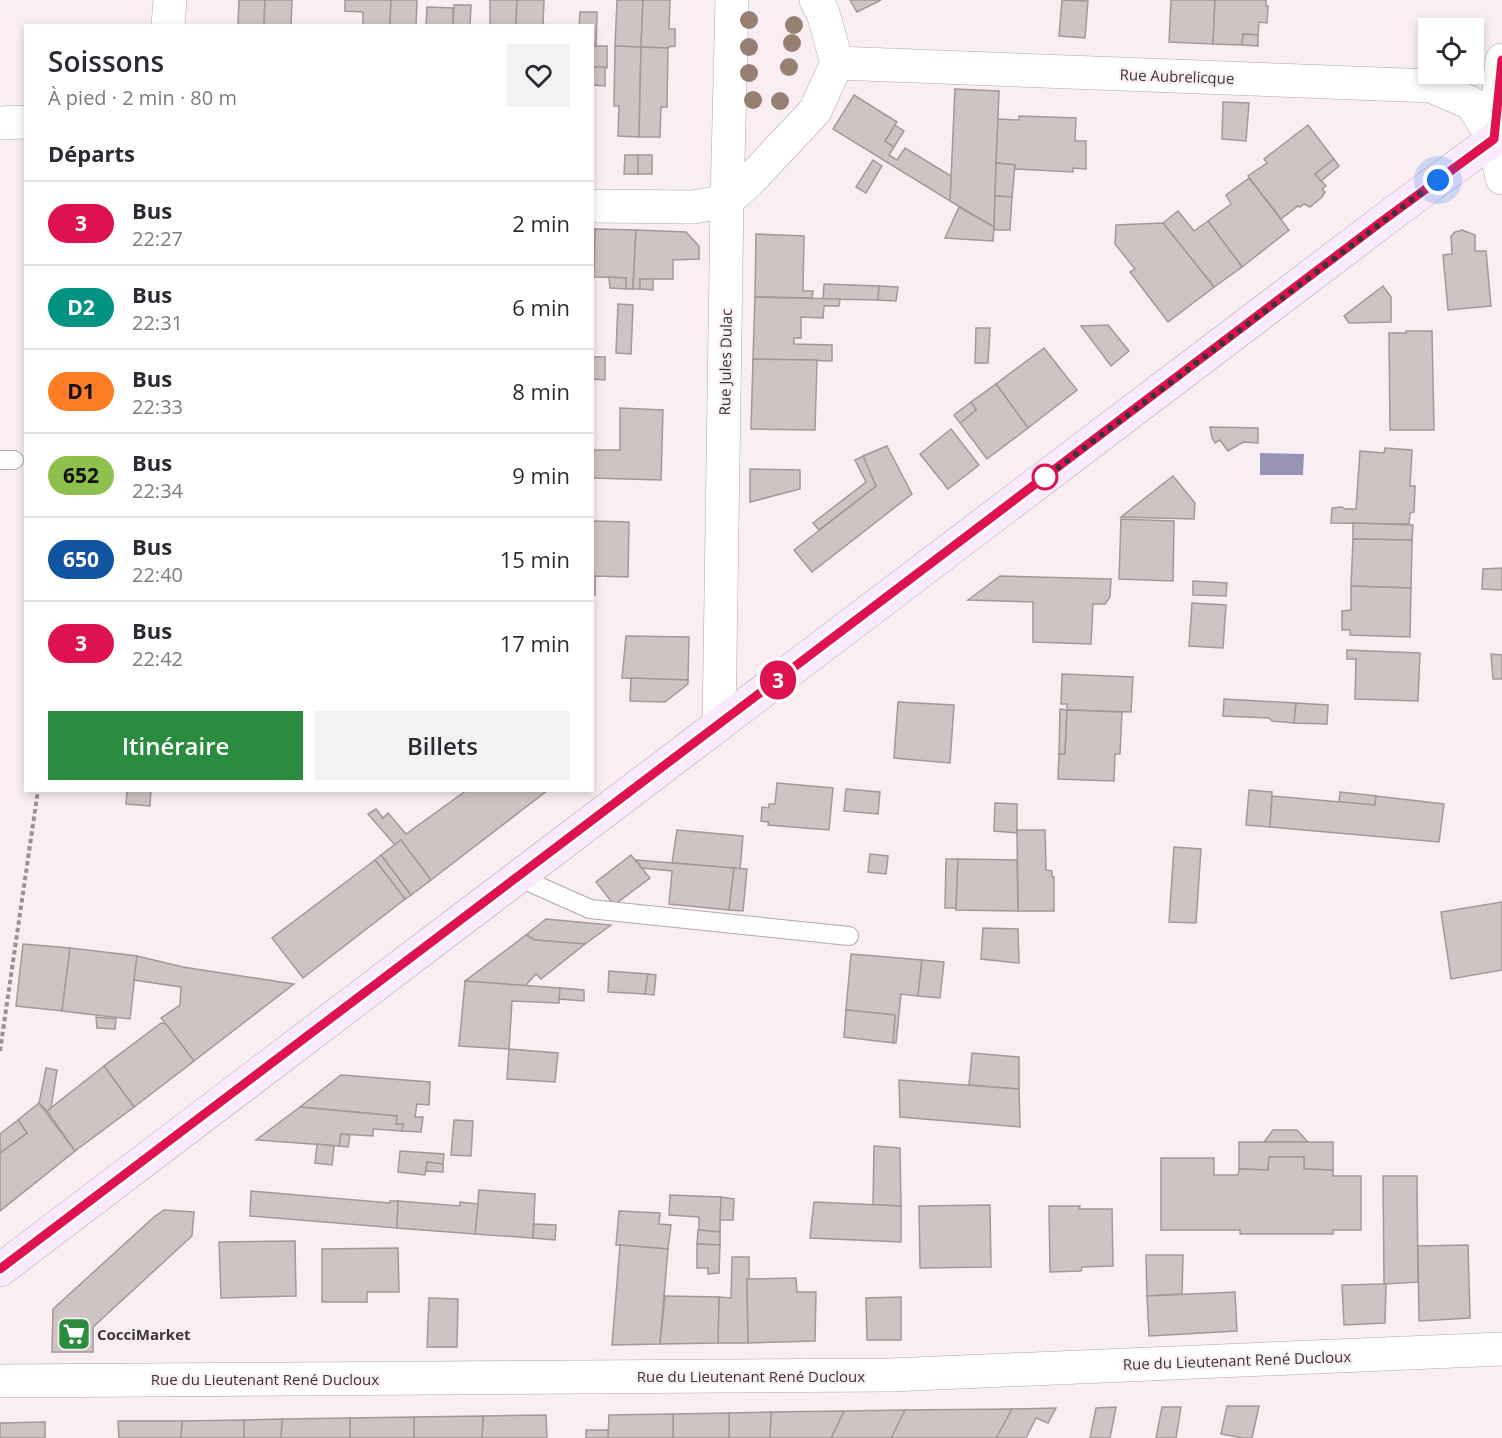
<!DOCTYPE html>
<html lang="fr">
<meta charset="utf-8">
<style>
body{margin:0;font-family:"Open Sans",sans-serif;background:#f2f2f3;color:#2b2b33;height:100vh;display:flex;flex-direction:column;font-size:22px;white-space:nowrap}
*{box-sizing:border-box;margin:0}
p{font-size:20px;color:#7c7c81}
.icon{flex:none;width:33px;height:33px;fill:none;stroke:currentColor;stroke-width:2;stroke-linecap:round;stroke-linejoin:round}
.map{position:relative;flex:1;overflow:hidden}
.drawer{position:absolute;left:24px;top:24px;width:570px;height:768px;display:flex;flex-direction:column;background:#fff;border-radius:0px;box-shadow:0 3px 9px #0003}
.drawer>*{flex:none}
.badge{padding:0 12px;border-radius:20px;font-size:21px;line-height:39px}
.tools{position:absolute;left:1418px;top:18px;display:grid;gap:12px}
.tools a{display:grid;place-items:center;width:66px;height:66px;border-radius:0px;background:#fff;box-shadow:0 3px 9px #0003;font-size:30px}
.you{position:absolute;width:30px;height:30px;margin:-15px;border:4px solid #fff;border-radius:50%;background:#1a73e8;box-shadow:0 0 0 9px #1a73e833}
.map>.badge{position:absolute;translate:-50% -50%;box-shadow:0 0 0 3px #fff}
h2{padding:0 24px;font-size:22px;line-height:54px}
.round{display:grid;place-items:center;flex:none;width:63px;height:63px;border-radius:0px;background:#f2f2f3}
.summary{display:flex;align-items:center;justify-content:space-between;height:102px;padding:0 24px}
h1{font-size:28px;font-weight:600;line-height:45px}
.primary-button{display:flex;gap:12px;margin-top:auto;padding:12px 24px}
.primary-button a{flex:1;height:69px;border-radius:0px;background:#2b8b3f;color:#fff;font-size:24px;font-weight:600;line-height:69px;text-align:center}
.primary-button a+a{background:#f2f2f3;color:#2b2b33}
ul{padding:0;list-style:none}
li{display:flex;align-items:center;gap:18px;height:84px;padding:0 24px;border-top:2px solid #e1e1e2}
li div{flex:1}
li b{display:block;font-size:22px}
li em{font-style:normal}
li .badge{min-width:66px;font-weight:700;text-align:center}
.map>svg:first-child{display:block}
</style>
<div class="map">
<svg width="1502" height="1438" viewBox="0 0 1502 1438">
<rect width="100%" height="100%" fill="#f9eff3"/>
<path fill="#9892b5" d="M1260 453 1304 454 1303 475H1260Z"/>
<g fill="#cec4c3" stroke="#a29998" stroke-width="1.5">
<path d="M239 0H265L264 26H238Z"/>
<path d="M265 0H292L291 26H264Z"/>
<path d="M345 0H391L390 26H363V12L345 11Z"/>
<path d="M391 0H417L416 26H390Z"/>
<path d="M490 0H517L516 26H490Z"/>
<path d="M517 0H544L543 26H516Z"/>
<path d="M617 0H643L641 47 615 46Z"/>
<path d="M643 0H670L669 29H675V46L668 47V48L641 47Z"/>
<path d="M850 0H881L857 12Z"/>
<path d="M1062 0 1088 1 1085 38 1059 36Z"/>
<path d="M1171 0H1215L1213 44 1169 42Z"/>
<path d="M1215 0H1266V6H1268L1267 23 1259 22 1258 35 1243 34 1242 45 1213 44Z"/>
<path d="M454 5H471L470 26H453Z"/>
<path d="M427 7 453 8V26H426Z"/>
<path d="M580 12H597L596 45H592V26H579Z"/>
<path d="M1243 34 1258 35V46L1242 45Z"/>
<path d="M592 46H607V68L592 67Z"/>
<path d="M615 46 641 47 639 137 618 136 619 106H614Z"/>
<path d="M641 47 668 48 667 107H661L660 137H639Z"/>
<path d="M592 67H605V86L592 85Z"/>
<path d="M955 89 999 91 994 227 950 201Z"/>
<path d="M854 95 897 122 885 141 894 147 889 155 897 160 905 148 951 176 950 201 833 129Z"/>
<path d="M1223 102 1249 103 1246 141 1222 139Z"/>
<path d="M1019 116 1076 118 1075 141H1086V169L1073 168V172L1015 169V165L996 163 998 119 1019 120Z"/>
<path d="M895 125 904 131 894 147 885 141Z"/>
<path d="M1308 125 1334 159 1315 174 1326 186 1322 189 1325 192 1322 197 1310 207 1304 204 1300 207 1298 206 1281 219 1248 176 1267 163 1264 159Z"/>
<path d="M625 155H638V174H624Z"/>
<rect x="638" y="155" width="14" height="19"/>
<path d="M1334 159 1339 166 1321 181 1315 174Z"/>
<path d="M873 160 882 166 866 193 856 187Z"/>
<path d="M996 163 1015 165 1012 197 995 196Z"/>
<path d="M1249 178 1289 230 1242 267 1208 221 1231 204 1226 195Z"/>
<path d="M995 196 1012 197 1010 230H994Z"/>
<path d="M959 207 994 227 993 241 945 238Z"/>
<path d="M1178 211 1194 231 1208 221 1242 267 1214 287 1163 223Z"/>
<path d="M1163 223 1214 287 1168 322 1130 272 1135 269 1115 244 1116 225Z"/>
<path d="M592 229H595L594 268H592Z"/>
<path d="M595 229 636 230 633 289H626V278L594 277Z"/>
<path d="M636 230 686 232 699 246V259L673 260V279H640V289H633Z"/>
<path d="M1462 230 1475 235V251H1486L1491 306 1448 310 1443 255 1452 254 1451 236 1455 232Z"/>
<path d="M756 234 804 236 803 291H813L812 298 755 297Z"/>
<path d="M609 277 626 278V289L610 288Z"/>
<path d="M640 279H653V290L640 289Z"/>
<path d="M824 284 879 286 878 300 823 299Z"/>
<path d="M879 286 898 287 896 301 878 300Z"/>
<path d="M1383 286 1391 297V322L1349 323 1344 316Z"/>
<path d="M755 297 840 299 839 306H824L823 318 801 317V338H794V344L832 345V361L753 359Z"/>
<path d="M618 304 633 305 631 354 616 353Z"/>
<path d="M1108 325 1129 351 1111 366 1081 326Z"/>
<path d="M976 328H990L988 363H975Z"/>
<path d="M1406 331H1432L1434 430H1390L1389 333H1406Z"/>
<path d="M1044 348 1077 390 1028 428 996 384Z"/>
<path d="M592 357H605V380L592 379Z"/>
<path d="M753 359 817 360 815 430 751 429Z"/>
<path d="M996 384 1028 428 987 459 960 423 976 410 971 402Z"/>
<path d="M971 402 976 410 960 423 954 415Z"/>
<path d="M620 408 663 410 661 480 592 478V450H620Z"/>
<path d="M1210 427 1258 428V443L1243 442 1228 451 1220 440 1215 443 1212 438Z"/>
<path d="M951 429 979 465 948 489 920 454Z"/>
<path d="M887 446 912 494 812 572 794 550 876 486 863 456Z"/>
<path d="M1385 448 1412 450 1410 486H1415L1414 512 1410 513 1409 524 1331 523 1332 508 1342 507 1345 509H1356L1360 451 1384 453Z"/>
<path d="M863 456 876 486 819 530 813 523 866 482 855 460Z"/>
<path d="M750 469 800 470V489L750 502Z"/>
<path d="M1173 476 1195 503 1194 519 1121 517Z"/>
<path d="M1121 519 1174 521 1173 581 1119 579Z"/>
<path d="M592 521 629 522 628 577 595 576V595H592Z"/>
<path d="M1353 523 1413 525 1412 540 1353 539Z"/>
<path d="M1353 539 1412 540 1411 588 1351 586Z"/>
<path d="M1502 568V590L1482 589 1483 569Z"/>
<path d="M1000 576 1111 579 1110 597 1105 604H1093L1091 644 1033 642V602L968 600Z"/>
<path d="M1193 581 1227 583 1226 596 1193 595Z"/>
<path d="M1351 586 1411 588 1410 637 1350 635V630H1342V611L1351 610Z"/>
<path d="M1192 603 1226 605 1223 648 1189 646Z"/>
<path d="M626 636 689 637 688 680 622 678Z"/>
<path d="M1347 650 1420 653 1418 701 1355 699 1356 659H1347Z"/>
<path d="M1491 654 1502 655V679H1493Z"/>
<path d="M1062 674 1133 677 1131 712 1067 710V704H1061Z"/>
<path d="M631 678 688 680V684L665 702 630 701Z"/>
<path d="M1224 699 1296 703 1294 723 1272 721 1269 718 1223 716Z"/>
<path d="M898 702 954 705 950 763 894 758Z"/>
<path d="M1296 703 1328 705 1327 724 1294 723Z"/>
<path d="M1060 709 1067 710 1065 754H1059Z"/>
<path d="M1067 710 1122 712 1120 754H1115L1114 781 1058 779 1059 754H1065Z"/>
<path d="M777 783 833 788 829 830 768 825 769 822 761 821 762 807 769 808V804H775Z"/>
<path d="M846 789 880 792 878 814 844 811Z"/>
<path d="M127 790H151L150 806 126 804Z"/>
<path d="M467 790H548L431 880 401 840 395 845 368 814 376 809 383 818 388 813 406 834Z"/>
<path d="M1249 790 1272 792 1270 827 1246 825Z"/>
<path d="M1340 792 1376 796 1375 805 1339 802Z"/>
<path d="M1272 796 1375 805 1376 796 1444 804 1439 842 1270 827Z"/>
<path d="M995 803 1017 804V833L994 831Z"/>
<path d="M677 830 743 836 740 869 672 863Z"/>
<path d="M1017 830H1045L1046 870 1052 871V877H1054V911H1018Z"/>
<path d="M401 840 431 880 411 895 381 855Z"/>
<path d="M1174 847 1201 849 1196 923 1169 922Z"/>
<path d="M870 854 888 856 886 874 868 872Z"/>
<path d="M381 855 411 895 405 899 375 860Z"/>
<path d="M631 855 650 878 614 905 596 882Z"/>
<path d="M946 859H958L956 908H945Z"/>
<path d="M958 859 1017 860 1018 911 956 910Z"/>
<path d="M375 860 405 899 303 978 272 938Z"/>
<path d="M636 860 734 868 729 910 669 904 672 871 642 868Z"/>
<path d="M734 868 747 869 743 911 729 910Z"/>
<path d="M1502 902V970L1451 979 1441 912Z"/>
<path d="M546 919 611 925 585 944 535 940 526 935Z"/>
<path d="M983 928 1018 929 1019 963 981 959Z"/>
<path d="M526 935 535 940 585 944 541 979 536 974 525 986 465 981Z"/>
<path d="M23 944 70 948 62 1011 16 1006Z"/>
<path d="M70 948 137 956 130 1019 62 1011Z"/>
<path d="M851 954 922 960 918 996 901 994 896 1043H893L895 1015 846 1010Z"/>
<path d="M137 956 183 967 294 984 194 1061 161 1018 180 1005 181 987 134 980Z"/>
<path d="M922 960 944 962 940 998 918 996Z"/>
<path d="M609 971 648 974 645 994 608 992Z"/>
<path d="M648 974 656 975 654 995 645 994Z"/>
<path d="M465 981 560 988 559 1003 512 1001 509 1049 459 1046Z"/>
<path d="M560 988 584 990V1001L559 999Z"/>
<path d="M846 1010 895 1015 893 1043 844 1037Z"/>
<path d="M96 1017 116 1019 115 1029 97 1028Z"/>
<path d="M161 1023 166 1024 194 1061 134 1107 104 1066Z"/>
<path d="M509 1049 558 1053 555 1082 507 1079Z"/>
<path d="M972 1053 1019 1057V1089L969 1085Z"/>
<path d="M104 1066 134 1107 75 1151 47 1111Z"/>
<path d="M46 1068 57 1070 51 1108 47 1111 39 1103Z"/>
<path d="M341 1075 430 1082 429 1105 417 1104 415 1117H423L421 1132 402 1131 403 1124H396L397 1116 300 1107Z"/>
<path d="M899 1080 1019 1089 1020 1127 900 1117Z"/>
<path d="M39 1103 75 1151 0 1211V1153L27 1133 18 1120Z"/>
<path d="M300 1107 397 1116 396 1124H403L402 1131 373 1129V1136L341 1134 339 1146 256 1140Z"/>
<path d="M18 1120 27 1133 0 1153V1134Z"/>
<path d="M454 1120 473 1121 471 1156 451 1155Z"/>
<path d="M1273 1130H1297L1308 1142H1264Z"/>
<path d="M341 1134 350 1135 348 1147 339 1146Z"/>
<path d="M1239 1142H1333V1170L1304 1169V1157H1269L1268 1170 1239 1169Z"/>
<path d="M317 1144 334 1146 332 1165 315 1163Z"/>
<path d="M874 1146 900 1148 901 1206 873 1205Z"/>
<path d="M400 1151 444 1154 443 1164 427 1162 425 1175 398 1172Z"/>
<path d="M1269 1157H1304V1169L1333 1170V1176H1361V1230H1333V1234H1240V1230H1161V1158H1214V1175H1238L1239 1169 1268 1170Z"/>
<path d="M427 1162 443 1164V1172L426 1171Z"/>
<path d="M1383 1176H1417L1418 1282 1384 1284Z"/>
<path d="M479 1190 535 1194 533 1238 475 1234Z"/>
<path d="M251 1191 390 1203V1201H398L397 1228 250 1216Z"/>
<path d="M670 1195 721 1197 720 1232 699 1230V1217L669 1215Z"/>
<path d="M721 1197 734 1199 733 1220H720Z"/>
<path d="M398 1201 460 1206V1202L478 1204 475 1234 397 1228Z"/>
<path d="M814 1202 901 1206V1242L810 1238Z"/>
<path d="M990 1205 991 1267 920 1268 919 1206Z"/>
<path d="M1049 1206H1080L1079 1209H1112L1113 1266 1082 1267 1081 1271 1050 1272Z"/>
<path d="M164 1210 194 1212 192 1236 93 1327V1352H52L53 1309 154 1217Z"/>
<path d="M619 1211 660 1213 659 1224 671 1225 668 1249 616 1245Z"/>
<path d="M534 1224 556 1225 555 1240 533 1238Z"/>
<path d="M698 1230 720 1232V1245L697 1244Z"/>
<path d="M295 1241 296 1296 221 1298 219 1242Z"/>
<path d="M697 1244 720 1245 719 1273 708 1274V1268H697Z"/>
<path d="M620 1245 668 1249 660 1344 612 1345Z"/>
<path d="M1468 1245 1470 1318 1419 1321 1418 1246Z"/>
<path d="M398 1248 399 1292H367V1302H322V1249Z"/>
<path d="M1146 1255H1183L1182 1294 1147 1296Z"/>
<path d="M732 1257H749V1279H747L748 1343H718L719 1297 731 1298Z"/>
<path d="M796 1278 797 1292H816L815 1341 748 1343 747 1279Z"/>
<path d="M1384 1284H1386L1385 1323 1344 1325 1342 1285Z"/>
<path d="M1235 1292 1237 1331 1149 1336 1147 1296Z"/>
<path d="M665 1296 719 1297 718 1343 660 1344Z"/>
<path d="M901 1297V1340H867L866 1298Z"/>
<path d="M429 1298 458 1299 457 1347H427Z"/>
<path d="M1227 1406H1259L1252 1438H1243L1221 1434Z"/>
<path d="M1116 1407 1110 1438H1090L1096 1408Z"/>
<path d="M1162 1407H1181L1176 1438H1156Z"/>
<path d="M1056 1408 1048 1423 1036 1418 1026 1438H996L1012 1409Z"/>
<path d="M1012 1409 996 1438H891L905 1410Z"/>
<path d="M905 1410 891 1438H831L844 1411Z"/>
<path d="M844 1411 831 1438H770L771 1412Z"/>
<path d="M771 1412 770 1438H729V1413Z"/>
<path d="M729 1413V1438H673V1414Z"/>
<path d="M673 1414V1438H608L609 1415Z"/>
<path d="M546 1415 547 1438H482L483 1416Z"/>
<path d="M483 1416 482 1438H414V1417Z"/>
<path d="M414 1417V1438H350V1418Z"/>
<path d="M350 1418V1438H281L282 1419Z"/>
<path d="M282 1419 281 1438H244V1420Z"/>
<path d="M244 1420V1438H181L182 1421Z"/>
<path d="M118 1421H182L181 1438H119Z"/>
<path d="M45 1422V1438H0V1423Z"/>
<rect x="586" y="1430" width="22" height="8"/>
</g>
<g fill="none" stroke-linecap="round" stroke-linejoin="round">
<defs>
<g id="service">
<path d="M0 460H14"/>
<path d="M518 877 590 909 849 936"/>
</g>
<g id="minor">
<path d="M168 26 170 0"/>
<path d="M837 63 1431 86 1471 103 1494 139 1502 178"/>
<path d="M0 123 26 122"/>
<path d="M592 206 693 207 727 201 752 178 815 111 837 63 823 13 816 0"/>
<path d="M719 725 727 201 732 0"/>
<path d="M0 1381 891 1375 1502 1349"/>
</g>
<path id="tertiary" d="M1494 139 1502 60"/>
<path id="secondary" d="M0 1270 1400 208 1502 133"/>
</defs>
<use href="#service" stroke="#b1a8ab" stroke-width="20"/>
<use href="#minor" stroke="#b1a8ab" stroke-width="34"/>
<use href="#tertiary" stroke="#b1a8ab" stroke-width="34"/>
<use href="#secondary" stroke="#b1a8ab" stroke-width="34"/>
<path stroke="#999294" stroke-width="4" stroke-dasharray="4.5 3" stroke-linecap="butt" d="M0 1051 38 790"/>
<use href="#service" stroke="#fff" stroke-width="18"/>
<use href="#minor" stroke="#fff" stroke-width="33"/>
<use href="#tertiary" stroke="#fff" stroke-width="33"/>
<use href="#secondary" stroke="#faeafc" stroke-width="33"/>
</g>
<g fill="#977f72">
<circle cx="749" cy="20" r="9"/>
<circle cx="794" cy="25" r="9"/>
<circle cx="792" cy="43" r="9"/>
<circle cx="749" cy="47" r="9"/>
<circle cx="789" cy="67" r="9"/>
<circle cx="749" cy="73" r="9"/>
<circle cx="753" cy="100" r="9"/>
<circle cx="780" cy="101" r="9"/>
</g>
<g fill="none" stroke-linecap="round" stroke-linejoin="round">
<defs>
<path id="line" d="M0 1269 1381 222 1494 139 1502 60"/>
</defs>
<use href="#line" stroke="#fff" stroke-width="14"/>
<use href="#line" stroke="#de1251" stroke-width="9"/>
<path stroke="#3a3637" stroke-width="6" stroke-dasharray="0 10.8" d="M1045 477 1039 482 1438 180"/>
</g>
<defs>
<symbol id="supermarket-square" viewBox="-11 -11 22 22"><rect x="-9" y="-9" width="18" height="18" rx="4" fill="#2b8b3f" stroke="#f9eff3"/><path d="M-6-5.5h2.5l.6 2H6L4.5 2H-2.5L-4.4-4H-6ZM-1.5 3.2a1.3 1.3 0 1 0 .1 0ZM3 3.2a1.3 1.3 0 1 0 .1 0Z" fill="#fff"/></symbol>
</defs>
<g fill-rule="evenodd">
<use href="#supermarket-square" x="55" y="1315" width="38" height="38"/>
</g>
<circle fill="#fff" stroke="#de1251" stroke-width="3" cx="1045" cy="477" r="12"/>
<g text-anchor="middle" dominant-baseline="central" stroke-width="4.5" stroke-linejoin="round" paint-order="stroke">
<g font-size="15" fill="#3a3637" stroke="#f9eff3">
<text transform="translate(1177 76) rotate(2)">Rue Aubrelicque</text>
<text transform="translate(725 362) rotate(-89)">Rue Jules Dulac</text>
<text transform="translate(1237 1360) rotate(-2)">Rue du Lieutenant René Ducloux</text>
<text x="751" y="1376">Rue du Lieutenant René Ducloux</text>
<text x="265" y="1379">Rue du Lieutenant René Ducloux</text>
</g>
<g font-size="15" font-weight="bold" fill="#3a3637" stroke="#f9eff3" text-anchor="start">
<text x="97" y="1334">CocciMarket</text>
</g>
</g>
</svg>
<div class="tools">
<a><svg class="icon" aria-label="locate" viewBox="0 0 24 24"><circle cx="12" cy="12" r="6"/><path d="M12 2v4M12 18v4M2 12h4M18 12h4"/></svg></a>
</div>
<div class="you" style="left:1438px;top:180px"></div>
<b class="badge" style="left:778px;top:680px;background:#de1251;color:#fff">3</b>
<section class="drawer">
<div class="summary"><div><h1>Soissons</h1><p>À pied · 2 min · 80 m</p></div><a class="round"><svg class="icon" aria-label="heart" viewBox="0 0 24 24"><path d="M12 20l-8-8c-3-5 5-10 8-4 3-6 11-1 8 4z"/></svg></a></div>
<h2>Départs</h2>
<ul>
<li><span class="badge" style="background:#de1251;color:#fff">3</span><div><b>Bus</b><p>22:27</p></div><em>2 min</em></li>
<li><span class="badge" style="background:#009382;color:#fff">D2</span><div><b>Bus</b><p>22:31</p></div><em>6 min</em></li>
<li><span class="badge" style="background:#ff7d24;color:#111">D1</span><div><b>Bus</b><p>22:33</p></div><em>8 min</em></li>
<li><span class="badge" style="background:#8dc04c;color:#111">652</span><div><b>Bus</b><p>22:34</p></div><em>9 min</em></li>
<li><span class="badge" style="background:#1154a0;color:#fff">650</span><div><b>Bus</b><p>22:40</p></div><em>15 min</em></li>
<li><span class="badge" style="background:#de1251;color:#fff">3</span><div><b>Bus</b><p>22:42</p></div><em>17 min</em></li>
</ul>
<div class="primary-button"><a>Itinéraire</a><a>Billets</a></div>
</section>
</div>
